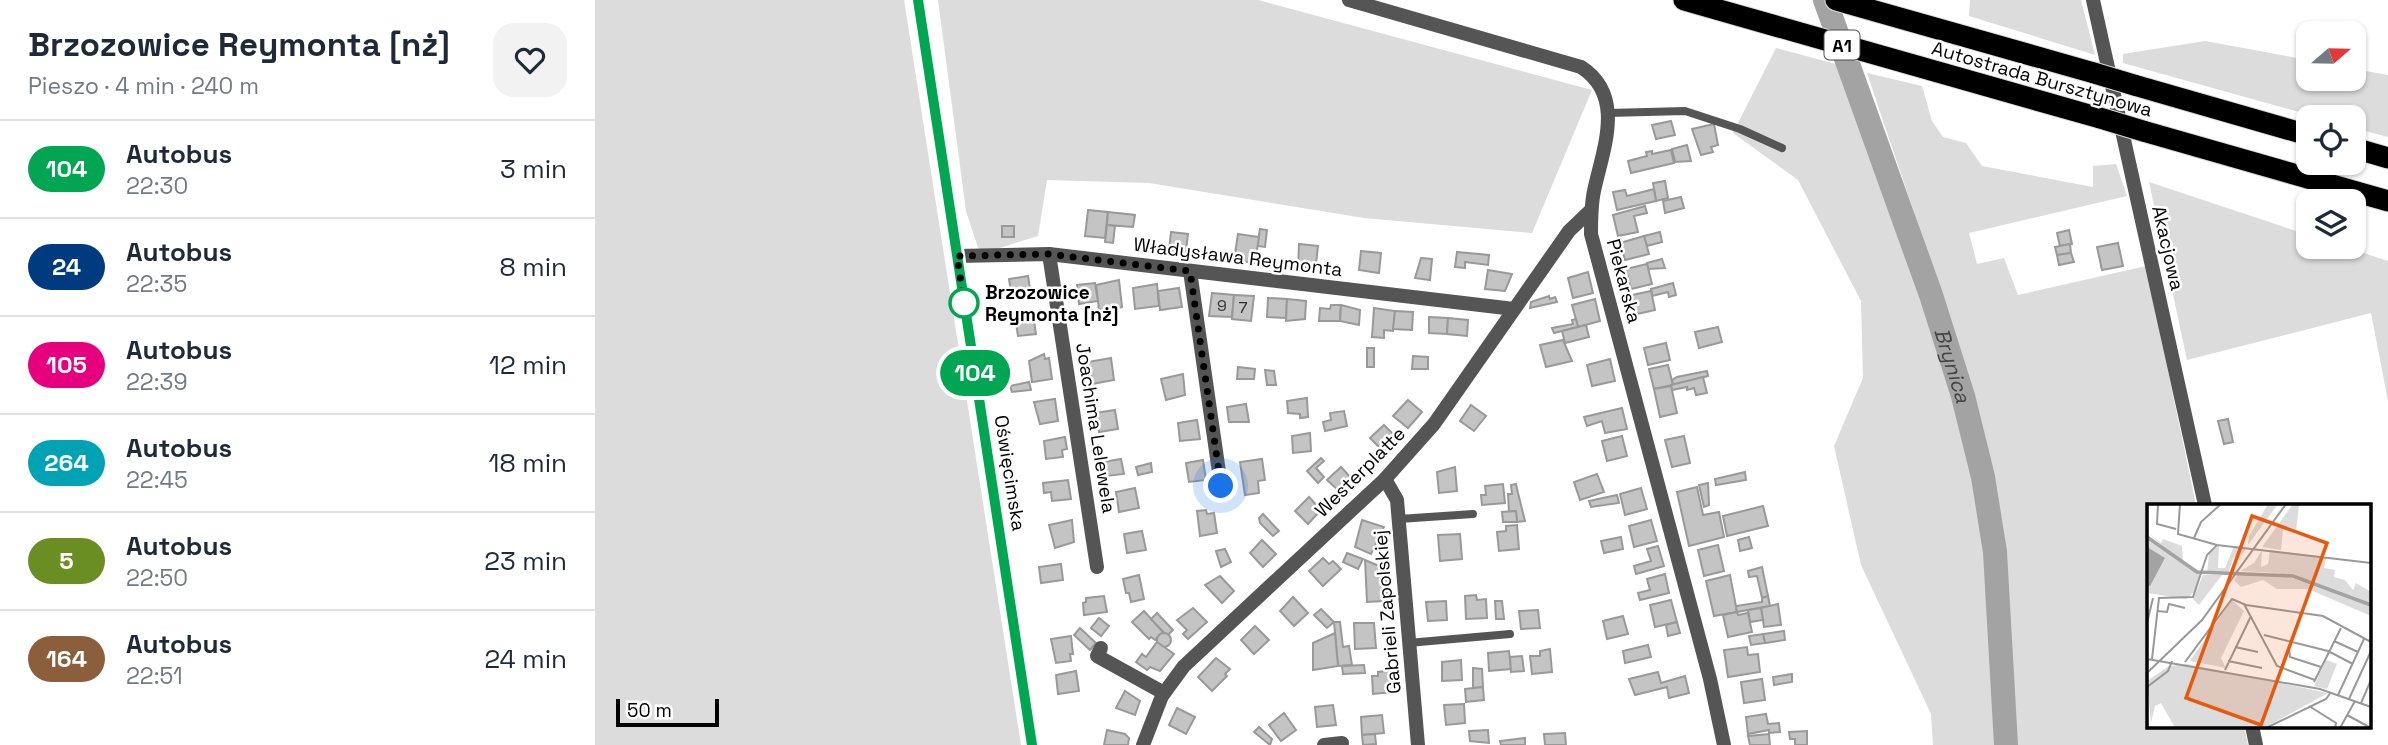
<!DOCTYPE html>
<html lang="pl">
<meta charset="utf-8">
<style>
body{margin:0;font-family:"Space Grotesk",sans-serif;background:#f2f2f3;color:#1f2937;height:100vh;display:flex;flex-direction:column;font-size:26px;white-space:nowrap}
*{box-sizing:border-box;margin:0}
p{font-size:23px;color:#747a83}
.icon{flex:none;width:38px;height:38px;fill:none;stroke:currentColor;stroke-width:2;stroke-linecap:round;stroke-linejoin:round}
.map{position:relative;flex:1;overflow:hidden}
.side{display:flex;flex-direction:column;background:#fff;width:595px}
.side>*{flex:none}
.badge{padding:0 14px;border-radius:23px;font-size:24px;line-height:46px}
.needle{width:46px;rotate:70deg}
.tools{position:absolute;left:1701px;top:21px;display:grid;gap:14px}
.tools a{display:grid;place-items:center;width:70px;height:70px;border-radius:14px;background:#fff;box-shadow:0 2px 5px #0004;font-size:35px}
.scale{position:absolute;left:21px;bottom:18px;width:103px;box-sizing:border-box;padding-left:7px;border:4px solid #000;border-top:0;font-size:19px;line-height:24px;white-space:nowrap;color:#000;-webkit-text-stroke:5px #fff;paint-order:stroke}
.you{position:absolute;width:35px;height:35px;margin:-18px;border:5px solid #fff;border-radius:50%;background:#1a73e8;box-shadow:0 0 0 10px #1a73e833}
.map>.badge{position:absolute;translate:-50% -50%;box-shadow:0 0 0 4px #fff}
.round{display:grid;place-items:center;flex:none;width:74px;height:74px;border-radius:21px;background:#f2f2f3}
.overview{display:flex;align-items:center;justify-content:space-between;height:119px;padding:0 28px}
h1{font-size:33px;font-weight:800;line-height:52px}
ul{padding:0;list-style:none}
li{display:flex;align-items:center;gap:21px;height:98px;padding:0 28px;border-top:2px solid #e0e1e3}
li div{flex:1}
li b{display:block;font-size:26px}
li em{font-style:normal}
li .badge{min-width:77px;font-weight:700;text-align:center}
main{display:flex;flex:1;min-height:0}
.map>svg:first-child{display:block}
</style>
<main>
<section class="side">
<div class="overview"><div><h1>Brzozowice Reymonta [nż]</h1><p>Pieszo · 4 min · 240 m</p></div><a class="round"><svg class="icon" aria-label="heart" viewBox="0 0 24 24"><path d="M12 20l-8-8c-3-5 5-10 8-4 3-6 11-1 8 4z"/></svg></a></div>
<ul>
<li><span class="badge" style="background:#00a651;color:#fff">104</span><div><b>Autobus</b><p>22:30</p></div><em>3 min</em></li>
<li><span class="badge" style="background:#003b80;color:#fff">24</span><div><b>Autobus</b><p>22:35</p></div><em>8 min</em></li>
<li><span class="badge" style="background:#e6007e;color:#fff">105</span><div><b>Autobus</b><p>22:39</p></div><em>12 min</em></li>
<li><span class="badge" style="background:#00a3b4;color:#fff">264</span><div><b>Autobus</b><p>22:45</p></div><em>18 min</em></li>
<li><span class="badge" style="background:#6b8e23;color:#fff">5</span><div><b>Autobus</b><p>22:50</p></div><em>23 min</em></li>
<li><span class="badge" style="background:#8b5e3c;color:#fff">164</span><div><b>Autobus</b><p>22:51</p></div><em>24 min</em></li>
</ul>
</section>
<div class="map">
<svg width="1793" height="745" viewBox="0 0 1793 745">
<rect width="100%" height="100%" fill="#fff"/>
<g fill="#dcdcdc">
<path d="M0 0H309L426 745H0Z"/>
<path d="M343 0H663L997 90 937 233 769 218 554 183 452 180 443 236 385 254 371 211Z"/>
<path d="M1375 0H1486L1500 55 1374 16Z"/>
<path d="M1610 41 1713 60V79H1759V69L1793 75V137L1759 128V117H1722L1528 63V54Z"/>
<path d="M1181 48 1252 67 1364 407 1388 516 1406 745H1338L1336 714 1266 565 1239 446 1268 378 1266 301 1203 180 1138 133Z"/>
<path d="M1272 73 1327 86 1337 121 1348 137 1371 143 1387 166 1498 187V166L1521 164 1532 196 1374 233 1382 264 1409 258 1423 295 1551 266 1601 505H1553V726H1649L1653 745H1417C1412 651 1409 557 1391 465 1365 333 1314 201 1272 73Z"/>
<path d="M1554 182 1713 235V247H1750L1793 261V401L1776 313 1592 360Z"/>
</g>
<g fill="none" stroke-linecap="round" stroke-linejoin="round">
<path stroke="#a3a3a3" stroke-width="24" id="s1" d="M1230 0 1336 295 1368 396 1388 477 1400 552 1411 745"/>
</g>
<g fill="#c4c4c4" stroke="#999" stroke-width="2">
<path d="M1076 121 1080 135 1061 139 1057 125Z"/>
<path d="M1119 124 1123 145 1116 147 1118 152 1106 155 1097 129Z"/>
<path d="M1092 145 1096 161 1080 162 1077 149Z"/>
<path d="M1076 150 1079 163 1036 173 1033 161 1052 156 1051 152 1057 151V154Z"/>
<path d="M1070 181 1073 198 1061 201 1058 183Z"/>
<path d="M1059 189 1061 201 1022 210 1018 192 1030 190 1032 196Z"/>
<path d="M1086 197 1089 208 1070 213 1068 201Z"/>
<path d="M1050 206 1052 213 1039 216 1043 232 1023 236 1018 215Z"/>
<path d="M493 210 513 212 510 238 490 236Z"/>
<path d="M513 212 540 215 538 227 512 225Z"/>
<path d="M512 225 520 226 518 243 510 242Z"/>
<rect x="407" y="226" width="12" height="11"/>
<path d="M665 229 672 230 670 247 662 246Z"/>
<path d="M1474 230 1477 244 1465 246 1462 233Z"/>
<path d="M576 232 593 234 591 252 574 250Z"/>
<path d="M1065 232 1067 242 1052 246 1049 236Z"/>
<path d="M643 234 664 237 660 263 639 260Z"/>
<path d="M1049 236 1054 254 1030 260 1025 243Z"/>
<path d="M1523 243 1528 266 1507 270 1502 247Z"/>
<path d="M704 244 723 246 721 264H714V268L703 267Z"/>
<path d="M1475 244 1476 253 1462 255 1460 247Z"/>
<path d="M766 251 786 253 784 273 764 270Z"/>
<path d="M862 252 894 255 893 265 870 262V268L860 267Z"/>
<path d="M1476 253 1479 262 1464 265 1462 255Z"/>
<path d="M826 258 837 259 835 280 820 278Z"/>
<path d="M1067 259 1070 268 1053 269 1052 263Z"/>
<path d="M1052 264 1057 284 1036 289 1031 269Z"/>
<path d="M893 270 917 274 910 291 890 289Z"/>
<path d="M993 272 998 293 978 298 973 278Z"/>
<path d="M433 276 436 295 417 298 414 279Z"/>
<path d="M524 280 527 307 510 312V309L504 310 501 285Z"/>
<path d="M500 283 503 301 484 304 482 285Z"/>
<path d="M1078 283 1081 295 1074 297 1073 292 1057 296 1056 289Z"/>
<path d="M562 284 564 306 540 309 538 288Z"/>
<path d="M584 288 587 307 565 310 563 291Z"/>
<path d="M1056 291 1060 310 1042 314 1037 295Z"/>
<path d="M617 293 639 295 637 317 614 316Z"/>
<path d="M639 295 659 296 656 321 637 319Z"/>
<path d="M954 296 955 299 960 297 962 302 935 308 936 302Z"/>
<path d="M673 298 692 299 691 318 672 317Z"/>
<path d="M692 299 711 301 710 319 691 321Z"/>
<path d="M1000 299 1005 321 983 327 977 305Z"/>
<path d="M736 305H746L745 321H724L725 308 735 309Z"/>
<path d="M746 305 765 310 764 325 745 321Z"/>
<path d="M779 308 800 311 798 331 789 330V338L777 337Z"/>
<path d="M800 311 818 312 817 330 798 329Z"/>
<path d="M438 314 441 334 423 336 420 317Z"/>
<path d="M834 317 853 318 852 334 834 333Z"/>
<path d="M853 318 873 320 872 336 852 334Z"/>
<path d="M981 319 983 327 959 333 957 328 978 324 977 320Z"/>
<path d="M991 325 994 337 970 343 967 331Z"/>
<path d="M1123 327 1127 342 1104 348 1100 332Z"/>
<path d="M968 340 977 361 951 367 945 345Z"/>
<path d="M1071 343 1075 360 1053 365 1049 348Z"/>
<rect x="772" y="348" width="7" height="19"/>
<path d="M449 354 450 359 454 358 457 379 437 382 434 361Z"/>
<path d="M818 356 833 357V369H817Z"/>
<path d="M516 358 519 380 497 384 493 362Z"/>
<path d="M1015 359 1020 381 997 386 992 365Z"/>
<path d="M1073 365 1078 385 1059 389 1054 369Z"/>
<path d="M643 367 660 369 659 379H642Z"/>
<path d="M670 370 679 371 681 385H672Z"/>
<path d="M1112 371 1113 376 1078 385 1077 380 1082 377Z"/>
<path d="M588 374 590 395 571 400 566 379Z"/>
<path d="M1108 377 1112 393 1101 395 1099 388 1092 390V387L1077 390 1076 385Z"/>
<path d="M434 382 436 390 417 392 415 386Z"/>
<path d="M1076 386 1082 413 1065 417 1059 389Z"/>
<path d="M712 398 713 417 705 418V414L693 413 692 401Z"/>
<path d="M460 399 463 421 445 424 439 402Z"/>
<path d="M813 400 827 412 813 428 798 416Z"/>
<path d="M651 404 654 422H634L632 407Z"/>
<path d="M876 405 891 416 879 431 865 421Z"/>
<path d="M1027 408 1032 429 1010 433 1007 421 992 426 989 417Z"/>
<path d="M520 410 523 429 504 432 500 413Z"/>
<path d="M749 411 752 426 730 431 728 422 736 420 735 413Z"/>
<path d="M1633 419 1638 442 1629 444 1623 421Z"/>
<path d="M602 420 605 439 585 441 583 423Z"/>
<path d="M789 425 803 439 789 452 775 438Z"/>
<path d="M715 433 716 451 698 453 697 436Z"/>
<path d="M1027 436 1032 456 1012 461 1007 441Z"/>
<path d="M1089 436 1095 463 1077 467 1070 440Z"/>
<path d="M470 437 472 449 467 450 468 457 451 459 449 441Z"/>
<path d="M726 458 729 461 721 468 729 477 723 483 712 471Z"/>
<path d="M526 459 529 474 511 476 508 462Z"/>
<path d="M667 459 670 480 663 481 664 493 650 495 645 462Z"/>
<path d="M608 460 611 480 594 482 591 463Z"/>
<path d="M556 463 557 472 543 475 541 467Z"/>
<path d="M746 467 758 480 745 492 732 480Z"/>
<path d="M860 467 862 491 844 493 842 472Z"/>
<path d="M1150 472 1151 480 1121 485 1120 479Z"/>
<path d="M1002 474 1009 492 985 500 979 482Z"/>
<path d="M473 480 476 499 457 501 456 492 449 493 448 483Z"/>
<path d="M1113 483 1114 505 1109 507 1104 485Z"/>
<path d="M908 484 910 503 887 505 886 495H891L890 486Z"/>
<path d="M921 484 923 493 930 521 922 522 921 511 914 512 913 494H917L916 485Z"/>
<path d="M1102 487 1108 515 1124 512 1129 537 1094 546 1082 492Z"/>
<path d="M540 488 544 508 524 512 521 492Z"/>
<path d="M1046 488 1052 509 1030 515 1025 494Z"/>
<path d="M1022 495 1024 503 996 507 994 501Z"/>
<path d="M714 497 726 510 713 524 700 511Z"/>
<path d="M1168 506 1173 526 1132 536 1128 516Z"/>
<path d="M611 510 612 514 619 513 622 533 605 536 602 511Z"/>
<path d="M921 511 922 522H908L907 512Z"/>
<path d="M668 514 684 531 678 536 665 523 664 518Z"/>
<path d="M477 520 479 542 460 548 454 525Z"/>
<path d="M767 520 789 527 776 554 760 547Z"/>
<path d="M1056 520 1062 541 1039 547 1034 526Z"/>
<path d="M922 525 924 549 904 551 902 532 911 531V526Z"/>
<path d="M547 531 551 550 532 553 529 534Z"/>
<path d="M865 534 867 559 845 561 843 535Z"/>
<path d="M1026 537 1028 549 1009 553 1006 541Z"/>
<path d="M1154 537 1157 548 1145 551 1143 540Z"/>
<path d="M667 540 681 554 668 567 655 553Z"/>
<path d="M1123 545 1129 571 1109 576 1103 550Z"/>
<path d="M1063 546 1069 566 1041 574 1039 566 1056 561 1052 549Z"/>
<path d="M630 549 636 562 626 567 621 551Z"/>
<path d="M752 553 768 559 763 569 748 562Z"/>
<path d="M728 558 734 564 738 561 746 569 728 586 714 571Z"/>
<path d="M770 560 791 569 792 595H788L789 601 772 602Z"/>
<path d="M466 564 468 580 446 583 444 567Z"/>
<path d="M1167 567 1173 596 1167 598 1162 576 1154 577 1153 571Z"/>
<path d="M1070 574 1074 593 1045 600 1043 593 1055 590 1052 579Z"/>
<path d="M544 575 549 599 536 602 534 593H531L528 579Z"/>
<path d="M1135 575 1142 612 1119 616 1111 581Z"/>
<path d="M625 576 639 591 627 603 610 585Z"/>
<path d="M881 595 882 600 891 599 892 618 871 619 870 596Z"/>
<path d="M509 596 512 612 489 615 488 603 491 602V598Z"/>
<path d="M1173 596 1175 606 1142 612 1141 606 1167 602V598Z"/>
<path d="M698 597 713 613 699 626 685 611Z"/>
<path d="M1076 600 1082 622 1060 627 1055 605Z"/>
<path d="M851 601 852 620 833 621 831 602Z"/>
<path d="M900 601H907L909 619H901Z"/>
<path d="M1183 604 1186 625 1169 627 1166 608Z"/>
<path d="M598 608 612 622 593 639 588 634 592 630 582 620Z"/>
<path d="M1166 608 1168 620 1155 622 1153 610Z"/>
<path d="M726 609 739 622 732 628 719 615Z"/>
<path d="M943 610 945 628 926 629 924 611Z"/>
<path d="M549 611 568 632 560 640 556 637 554 639 537 622Z"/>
<path d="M1142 612 1143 615 1153 613 1157 632 1133 637 1128 615Z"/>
<path d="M562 613 578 630 572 636 556 619Z"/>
<path d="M1028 616 1033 634 1012 639 1008 621Z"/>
<path d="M504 618 514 626 506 636 496 628Z"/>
<path d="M739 622H745L748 647 754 646 757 665 743 666Z"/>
<path d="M1082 622 1085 633 1073 636 1071 625Z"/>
<path d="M759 623H779L781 648 760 649Z"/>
<path d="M660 626 674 640 659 654 646 640Z"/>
<path d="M485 628 501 643 495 650 479 635Z"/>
<path d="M1189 631 1190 640 1170 643 1168 634Z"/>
<path d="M740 633 743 666 718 670V643Z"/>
<circle cx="569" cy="640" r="7"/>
<path d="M1168 634 1170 643 1156 645 1154 636Z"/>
<path d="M476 636 478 654H475L476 661 461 663 456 639Z"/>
<path d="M562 642 579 654 565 671 555 667 552 670 541 662 547 654 551 657Z"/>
<path d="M1053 645 1056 657 1030 663 1028 651Z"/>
<path d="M1152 647 1153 655 1163 654 1165 672 1133 677 1129 650Z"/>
<path d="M955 649 957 672 937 674 935 656H945V651Z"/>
<path d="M914 651 916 669 894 671 893 653Z"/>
<path d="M927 656 929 671 916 672 915 657Z"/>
<path d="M621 658 635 669 630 674 632 676 617 691 603 677Z"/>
<path d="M866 660 867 680 847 681V662Z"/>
<path d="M769 665 770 673 748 674 747 666Z"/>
<path d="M878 668 887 669 888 687 878 688Z"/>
<path d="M799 670 798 692 778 694 777 676H783V672Z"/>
<path d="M481 671 484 691 463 694 461 675Z"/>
<path d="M1063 672 1066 683 1090 676 1094 693 1074 698 1072 687 1040 695 1034 679Z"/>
<path d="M1197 674V682L1179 685 1178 677Z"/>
<path d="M1167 679 1170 700 1149 703 1146 682Z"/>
<path d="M888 687 889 700 871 702 870 689Z"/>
<path d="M530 691 545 701 540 715 521 708Z"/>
<path d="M869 704 870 723 851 725 849 705Z"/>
<path d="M738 705 741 725 722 727 720 707Z"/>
<path d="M582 708 600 717 591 734 574 725Z"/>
<path d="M689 713 701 730 686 741 674 725Z"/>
<path d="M1171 714 1173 724 1184 723 1185 732 1174 733V730L1153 734 1151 717Z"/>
<path d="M787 715 789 733 767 735 766 717Z"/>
<path d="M664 727 677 739 675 745 659 732Z"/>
<path d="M512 730 530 734 534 738 533 745H509Z"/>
<path d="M893 730 894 743 875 741 874 731Z"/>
<path d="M1212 731V745H1200V739H1195L1194 732Z"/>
<path d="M970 733 971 745H950L949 734Z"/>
<path d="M780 734 781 744 768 745 767 735Z"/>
<path d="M1174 734 1175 745H1155L1153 736Z"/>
<path d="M930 738V745H906L905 741Z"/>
</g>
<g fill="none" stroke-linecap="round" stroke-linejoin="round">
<defs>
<g id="motorway">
<path d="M1089 0 1505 118"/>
<path d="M1241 0 1499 73"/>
<path d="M1539 85 1713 135"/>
<path d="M1548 131 1793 201"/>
<path d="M1759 148 1793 158"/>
</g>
</defs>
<use href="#motorway" stroke="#dbdbdb" stroke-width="23"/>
<g stroke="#555" stroke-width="8">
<path d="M1013 113 1090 111 1145 129 1187 148"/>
<path d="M804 519 878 514"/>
<path d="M813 643 915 634"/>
</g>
<g stroke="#555" stroke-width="14">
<path d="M754 0 986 67C1031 96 1008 149 999 191 996 205 996 219 996 234L1115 679 1129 745"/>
<path d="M454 254 502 567"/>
<path d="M362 256 454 254 919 309"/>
<path d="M595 271 626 486"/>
<path d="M790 479 802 500 823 745"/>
<path d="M506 648 502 656 569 693"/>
<path d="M548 745 567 696 589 666 790 479 839 424 974 231 996 210"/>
<path d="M729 745 747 743"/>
</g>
<g stroke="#555" stroke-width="14">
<path d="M323 0 437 745"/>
<path d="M1498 0 1610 505"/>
<path d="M1657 726 1661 745"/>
</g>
<use href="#motorway" stroke="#000" stroke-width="21"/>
<defs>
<g id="motorway-bridge">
<path d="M1499 73 1539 85"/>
<path d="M1505 118 1548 131"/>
</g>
</defs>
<use href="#motorway-bridge" stroke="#dbdbdb" stroke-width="23" stroke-linecap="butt"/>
<use href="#motorway-bridge" stroke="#000" stroke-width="21"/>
</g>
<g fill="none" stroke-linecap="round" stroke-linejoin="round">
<defs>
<path id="line" d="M323 0 437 745"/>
</defs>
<use href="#line" stroke="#fff" stroke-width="16"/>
<use href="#line" stroke="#00a651" stroke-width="10"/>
<path stroke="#000" stroke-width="7" stroke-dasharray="0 12.6" d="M369 303 362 256 454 254 595 271 626 486"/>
</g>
<circle fill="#fff" stroke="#00a651" stroke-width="3.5" cx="369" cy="303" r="14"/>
<g text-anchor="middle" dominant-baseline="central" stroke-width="5" stroke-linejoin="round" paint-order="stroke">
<g font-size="16" fill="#313131">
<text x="627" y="305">9</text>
<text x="648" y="307">7</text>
</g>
<rect fill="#fff" stroke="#4c4c4c" stroke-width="2" x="1229.5" y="30.5" width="35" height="29" rx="5"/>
<g font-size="18" font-weight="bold" fill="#000">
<text x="1247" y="45">A1</text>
</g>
<g font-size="19" fill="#000" stroke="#fff">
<text transform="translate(1447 79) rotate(16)">Autostrada Bursztynowa</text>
<text transform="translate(1573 248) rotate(77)">Akacjowa</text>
<text transform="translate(643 257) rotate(7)">Władysława Reymonta</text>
<text transform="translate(1029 281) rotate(75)">Piekarska</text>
<text transform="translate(501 428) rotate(81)">Joachima Lelewela</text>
<text transform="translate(765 472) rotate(-45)">Westerplatte</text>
<text transform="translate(415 473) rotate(81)">Oświęcimska</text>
<text transform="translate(792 612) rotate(-95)">Gabrieli Zapolskiej</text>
</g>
<g font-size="19" font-weight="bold" fill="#000" stroke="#fff" text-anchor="start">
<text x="390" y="292">Brzozowice<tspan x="390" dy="22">Reymonta [nż]</tspan></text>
</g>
<g font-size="21" font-style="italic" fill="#444" stroke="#fff">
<text stroke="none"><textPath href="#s1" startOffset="387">Brynica</textPath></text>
</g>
</g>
<g transform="translate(1552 504)">
<rect width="224" height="224" fill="#fff"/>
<path d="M121 0H131L101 41 102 32ZM146 0H158L152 2 149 27 136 25 134 46 115 43ZM0 28 14 39 16 35 35 42 36 57 54 68 37 61ZM0 33 53 70 48 87 39 95 0 89ZM72 41 71 64H78L87 42 100 44 91 55 87 53 81 69 60 70 62 50ZM115 46 114 63 121 60 123 46 179 54 177 64 188 66 187 73 198 76 206 86 209 79 224 88V100L201 90 224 103V112L161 85H130L116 76 94 83 87 76 92 69 130 70 198 89 147 72 129 69 93 67 107 59ZM56 71H75L52 101 46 95ZM85 96 97 107 74 154 79 164 43 157ZM179 156 190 160 180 185 167 182ZM40 160 181 189 117 224H28L14 199 8 202 4 219 0 177 22 162Z" fill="#dcdcdc"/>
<path d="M0 43 18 54 3 82H0Z" fill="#a3a3a3"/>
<path fill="none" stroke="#a3a3a3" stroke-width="3.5" d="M0 33 50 68 146 72 224 101"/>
<path fill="none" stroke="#999" stroke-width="2" d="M11 0 10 20 29 25M33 0 31 30 70 41M47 34 54 18 74 0M97 100 130 162 168 176M10 107 20 108 22 100 38 104M0 119 6 94M117 131 181 147 206 160M187 137 211 148M88 143 111 148M142 145 143 153 174 163M0 155 173 185 224 203M5 155 12 94 46 93 60 51 70 41 224 59M81 157 115 164M38 158 85 95 99 101 176 112 224 138M78 166 104 112M0 169 55 116 139 0M167 178 194 124M0 183 21 167 25 157M191 191 217 135M202 195 224 147M214 199 224 176M162 202 189 219 188 224M200 211 224 224M119 224 179 195 184 188M193 224 208 197"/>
<path fill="#e8590c" fill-opacity="0.15" stroke="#e8590c" stroke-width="3.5" d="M105 12 180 39 114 221 39 194Z"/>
<rect width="224" height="224" fill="none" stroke="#000" stroke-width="3.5"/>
</g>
</svg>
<div class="tools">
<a><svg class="needle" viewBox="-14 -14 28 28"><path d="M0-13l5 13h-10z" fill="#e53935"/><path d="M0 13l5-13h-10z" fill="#747a83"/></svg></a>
<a><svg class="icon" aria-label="locate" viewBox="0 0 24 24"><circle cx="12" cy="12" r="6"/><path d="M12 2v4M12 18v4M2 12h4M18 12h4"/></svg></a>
<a><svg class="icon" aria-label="layers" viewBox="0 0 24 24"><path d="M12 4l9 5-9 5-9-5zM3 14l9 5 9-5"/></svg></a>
</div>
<div class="scale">50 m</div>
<div class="you" style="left:626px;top:486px"></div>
<b class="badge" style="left:380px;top:373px;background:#00a651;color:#fff">104</b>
</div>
</main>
